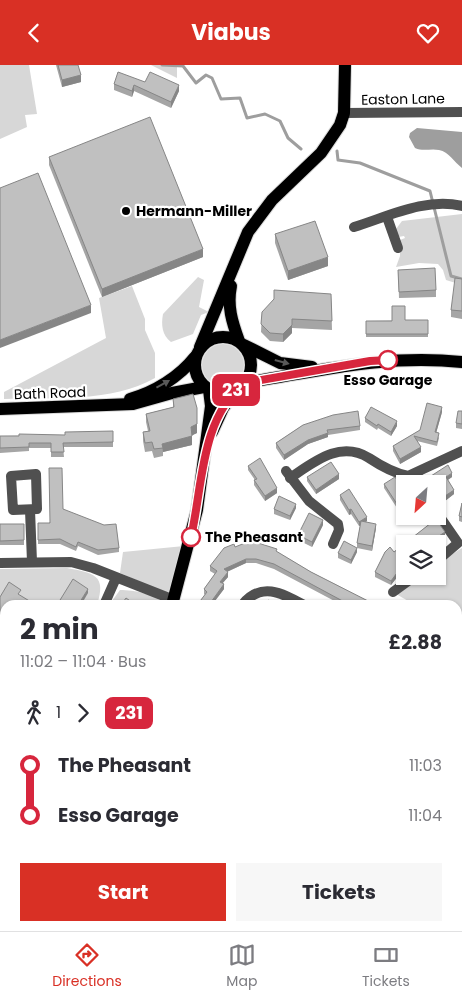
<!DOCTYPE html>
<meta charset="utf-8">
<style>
body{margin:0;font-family:Poppins,sans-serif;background:#f7f7f7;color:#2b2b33;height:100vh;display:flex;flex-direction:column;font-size:19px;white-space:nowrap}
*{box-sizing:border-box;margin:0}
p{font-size:16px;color:#7c7c81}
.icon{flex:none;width:28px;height:28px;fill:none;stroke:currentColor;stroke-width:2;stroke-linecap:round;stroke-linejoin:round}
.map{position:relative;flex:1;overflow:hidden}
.panel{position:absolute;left:0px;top:535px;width:462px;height:331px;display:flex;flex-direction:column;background:#fff;border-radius:15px 15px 0 0;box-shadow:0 1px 4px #0004}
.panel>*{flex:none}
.badge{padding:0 10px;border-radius:8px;font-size:18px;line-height:32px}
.needle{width:32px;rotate:206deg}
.tools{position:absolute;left:396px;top:410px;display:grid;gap:10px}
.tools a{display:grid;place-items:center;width:50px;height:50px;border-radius:0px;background:#fff;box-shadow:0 1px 4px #0004;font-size:25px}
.map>.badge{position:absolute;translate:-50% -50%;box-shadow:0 0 0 2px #fff}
.legs{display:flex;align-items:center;gap:8px;height:55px;padding:0 20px;font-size:16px}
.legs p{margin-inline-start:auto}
.headline{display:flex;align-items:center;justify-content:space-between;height:85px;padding:0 20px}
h1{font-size:28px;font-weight:700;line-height:38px}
.button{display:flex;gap:10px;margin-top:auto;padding:10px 20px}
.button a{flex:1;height:58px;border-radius:0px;background:#d93025;color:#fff;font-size:20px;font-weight:700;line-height:58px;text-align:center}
.button a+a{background:#f7f7f7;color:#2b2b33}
ul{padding:0 20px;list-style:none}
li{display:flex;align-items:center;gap:18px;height:50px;font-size:19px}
li i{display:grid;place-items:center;width:8px;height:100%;margin:0 6px;background:currentColor}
li i::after{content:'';width:12px;height:12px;margin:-6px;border:4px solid;border-radius:50%;background:#fff}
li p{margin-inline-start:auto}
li:first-child i{background:linear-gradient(#0000 50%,currentColor 0)}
li:last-child i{background:linear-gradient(currentColor 50%,#0000 0)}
header{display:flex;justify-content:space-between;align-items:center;height:65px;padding:0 20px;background:#d93025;color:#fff;font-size:22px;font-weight:700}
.tab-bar{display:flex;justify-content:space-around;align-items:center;height:70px;border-top:1px solid #e1e1e2;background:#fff;font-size:14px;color:#7c7c81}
.tab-bar a{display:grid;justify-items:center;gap:2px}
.tab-bar .active{color:#d93025}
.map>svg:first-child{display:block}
</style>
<header><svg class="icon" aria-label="back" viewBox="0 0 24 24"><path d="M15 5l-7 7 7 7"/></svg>Viabus<svg class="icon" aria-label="heart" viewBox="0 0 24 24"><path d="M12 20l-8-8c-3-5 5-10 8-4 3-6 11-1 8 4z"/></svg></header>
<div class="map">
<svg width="462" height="866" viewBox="0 0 462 866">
<rect width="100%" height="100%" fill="#fff"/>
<g fill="#d7d7d7">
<path d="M0 0H29L37 49 25 50 27 62 0 74Z"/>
<path d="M151 0H177V13Z"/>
<path d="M462 149V220L446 215 443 205 438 199 419 198 396 202 400 191V175L405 173 404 171 398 172 396 164 402 156Z"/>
<path d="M198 212 204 215 199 242 209 247 201 250 193 269 171 277C162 270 161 260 163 249Z"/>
<path d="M132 221 145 254V265L155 288V313C111 338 54 332 4 334V327L106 273 99 233Z"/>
<circle cx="223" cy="300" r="21"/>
<path d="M184 481 171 527 166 528 120 508 123 487Z"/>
<path d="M462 483V567L458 564V540H415L391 526 416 511H438V498Z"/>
<path d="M67 503C94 508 107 510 97 540H5V671L0 679V504Z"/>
<path d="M120 525C134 525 156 529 165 540H109Z"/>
<path d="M0 681 5 684V778L0 783Z"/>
</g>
<path fill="#9e9e9e" d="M417 63 462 67V103C454 97 449 87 439 85 430 83 424 87 415 83L409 72 410 68Z"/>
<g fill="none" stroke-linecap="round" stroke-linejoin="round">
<g stroke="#9e9e9e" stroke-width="3">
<path d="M162 0 183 1 196 18 206 10 212 13 221 34 240 33 247 53 265 49 280 56 288 73 301 84"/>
<path d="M337 86 338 95 360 98 430 126 451 211 462 214"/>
</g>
<defs>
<g id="major">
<path d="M231 221C227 241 232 257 239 276"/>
<circle cx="223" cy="300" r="28"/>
<path d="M244 280 280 298 312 302"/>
<path d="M200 282 248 167 272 135 321 88 340 60 344 48 345 0"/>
<path d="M244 318C320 306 384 289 462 297"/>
<path d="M130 334C155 327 179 312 195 292"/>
<path d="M0 344 133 339 172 328 204 322"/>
<path d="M212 367 223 343 237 324"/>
<path d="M172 540 197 445 211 341 209 325"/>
<path d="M0 791 5 786"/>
</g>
</defs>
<use href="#major" stroke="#dbdbdb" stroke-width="14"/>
<g stroke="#505050" stroke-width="10">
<path d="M344 48 462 47"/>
<path d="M387 152 398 183"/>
<path d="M354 162C387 152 426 132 462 141"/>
<path d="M286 406 309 436 338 459 339 465 333 479"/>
<path d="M417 408 420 419"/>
<path d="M36 409 37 444 13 445 11 411Z"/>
<path d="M290 413C314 397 340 375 369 393 381 401 393 408 408 411L462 386"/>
<path d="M30 445 32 497"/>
<path d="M438 449 458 478 438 495"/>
<path d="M0 498 71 497 93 503 174 535"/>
<path d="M393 527 415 511"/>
<path d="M104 540 116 513"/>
<path d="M242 540C261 516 282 528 304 540"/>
<path d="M458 619 462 622"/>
<path d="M458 731 462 725"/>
<path d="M21 861V866"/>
<path d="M148 861 152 866"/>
<path d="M448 861 453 866"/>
<path d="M84 866 87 861"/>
<path d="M179 866 185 861"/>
<path d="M360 866 364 861"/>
</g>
<use href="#major" stroke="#000" stroke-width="12"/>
</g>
<g fill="#a5a5a5">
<path d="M56 0H78L81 17 62 22Z"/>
<path d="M145 17 179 26 171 43 134 26 132 32 114 25V19Z"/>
<path d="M49 92 203 192 102 232 49 100Z"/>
<path d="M275 169 328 201 288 215 275 178Z"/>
<path d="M398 205 436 225V232L399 233Z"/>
<path d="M462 214V254L451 252V245Z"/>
<path d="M331 229 332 265 292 263V268L283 277 270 276 261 267 262 247Z"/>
<path d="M428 255V272H366V256Z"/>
<path d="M173 334 197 351V368L192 370V380L163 387V391L154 393 152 386 145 387 143 376V367L148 366 146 357V349L173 342Z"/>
<path d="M462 346V364L456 363V358Z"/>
<path d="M442 347 436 368 439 373 437 381 417 376 421 387 400 399 393 386V381L420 365Z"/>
<path d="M365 353 397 361 391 371 378 363 377 365 365 357Z"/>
<path d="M303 360 360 361V365L328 370V372L308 379 284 395 276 383V378Z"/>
<path d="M113 366V382H63L64 392H51V383H29V386L0 388V371L65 370Z"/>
<path d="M248 401 277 428 265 436 254 420V415H255L248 405Z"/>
<path d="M431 411 452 412 448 415 454 429 445 436 438 425V419H434L431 415Z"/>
<path d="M307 412 339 414 316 429 307 416Z"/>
<path d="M384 419 419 451V453L408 460 384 423Z"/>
<path d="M340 430 367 456 366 457 376 463 372 486 357 483V487L351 499 338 493V488L357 483V478L360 461H359L351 449 349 450 340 435Z"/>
<path d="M462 438V457L459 456V451Z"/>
<path d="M296 443 290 455 274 449V444Z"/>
<path d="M63 444 119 483V487L98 490 78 481 76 486 60 479H38V458H49Z"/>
<path d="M436 454 445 467V471L434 479H405V502L391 520 375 512V507L385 487 390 482 394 487Z"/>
<rect x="0" y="459" width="24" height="21"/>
<path d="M323 460 312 482 298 475V470Z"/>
<path d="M235 482 277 487 311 507 376 540H342L274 504 256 498H246L227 507 228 512 222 519 224 524 213 538 197 540 205 530 204 529V524L215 509 210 506V501Z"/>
<path d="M458 583 462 586V603L458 600Z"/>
<path d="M0 590 5 593V611L0 608Z"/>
<path d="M5 625V634L3 632V628Z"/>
<path d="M458 641 462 643V661L458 658Z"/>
<path d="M0 690 5 693V721L0 718Z"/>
<path d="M458 767 462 770V787L458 784Z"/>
<path d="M458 814V820L462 822V840L458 837Z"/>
</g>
<g fill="#868686">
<path d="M81 10V17L62 22V15Z"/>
<path d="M134 20V26L132 32V26Z"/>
<path d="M179 20V26L171 43V37Z"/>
<path d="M203 184V192L102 232V224Z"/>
<path d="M328 192V201L288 215V206Z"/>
<path d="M91 240V248L0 283V275Z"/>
<path d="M292 260V268L283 277V269Z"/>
<path d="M442 342V347L435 372V367Z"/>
<path d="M197 343V368L191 371V362Z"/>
<path d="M397 356V361L391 371V367Z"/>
<path d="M328 368V372L308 379 284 395V390L308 375Z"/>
<path d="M192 371V380L163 387 162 379Z"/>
<path d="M421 382V387L400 399V394Z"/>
<path d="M452 408V412L446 416V412Z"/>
<path d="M339 409V414L316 429V425Z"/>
<path d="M277 423V428L265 436V431Z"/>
<path d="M454 425V429L445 436V431Z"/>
<path d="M296 439V443L290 455V451Z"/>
<path d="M351 444V449L349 450V445Z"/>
<path d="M415 451H419V453L408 460V456Z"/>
<path d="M367 452V456L359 461V457Z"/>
<path d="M323 455V460L312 482V477Z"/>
<path d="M376 459V463L372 486V481Z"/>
<path d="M445 467V471L434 479H427Z"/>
<path d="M357 483V487L351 499V495Z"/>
<path d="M246 494V498L224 508V504Z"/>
<path d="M405 497V502L391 520V516Z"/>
<path d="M228 507V512L220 521V517Z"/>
<path d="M224 519V524L212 540 211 537Z"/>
<path d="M88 524V528L81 540H78Z"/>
<path d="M5 552V556L0 564V560Z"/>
<path d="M5 851V855L0 860V856Z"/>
<path d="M50 861H55L50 865Z"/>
<path d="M319 861H323L319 866H315Z"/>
<path d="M393 861H397L393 866H389Z"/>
</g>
<g fill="#c0c0c0" stroke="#868686">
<path d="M58 0H78L81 10 62 15Z"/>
<path d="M118 7 145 17 150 7 179 20 171 37 134 20 132 26 114 19Z"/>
<path d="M150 52 203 184 102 224 49 92Z"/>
<path d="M38 108 91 240 0 275V123Z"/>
<path d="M315 156 328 192 288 206 275 169Z"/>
<path d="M435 203 436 225 399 227 398 205Z"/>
<path d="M455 213 462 214V246L451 245Z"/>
<path d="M274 225 331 229 332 256 292 254V260L283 269 270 268 261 259 262 247 274 234Z"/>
<path d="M392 241H405V255H428V269H366V256H392Z"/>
<path d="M193 329 197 343V359L191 362 192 371 162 379 163 383 154 384 152 377 145 378 143 367 150 366 146 349 174 342 173 334Z"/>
<path d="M427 338 442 342 435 367 439 368 437 377 414 371 421 382 400 394 393 381 420 365Z"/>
<path d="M371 342 397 356 391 367 378 359 377 361 365 353Z"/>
<path d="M358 346 360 361 327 365 328 368 308 375 284 390 276 378 303 360 333 350Z"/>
<path d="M458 346H462V359L456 358Z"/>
<path d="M113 366V377L63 378 64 387H51V378H29V382L0 383V371H19V369L65 370V367Z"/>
<path d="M260 393 277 423 265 431 254 415 257 414 248 401Z"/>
<path d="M331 397 339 409 316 425 307 412Z"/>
<path d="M448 400 452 408 446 412 454 425 445 431 438 420V419H437L431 411Z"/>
<path d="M49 403H62L63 444 104 460 116 459 119 483 98 485 78 477 76 482 60 474 38 475V458H50Z"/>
<path d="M395 412 403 424 405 423V451H415L408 456 384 419Z"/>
<path d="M349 424 367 452 359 457 351 444 349 445 340 430Z"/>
<path d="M279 431 296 439 290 451 274 444Z"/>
<path d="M462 438V452L459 451Z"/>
<path d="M309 448 323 455 312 477 298 470Z"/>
<path d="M436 454 445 467 427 479H405V497L391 516 375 507 385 487 390 482 394 487Z"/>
<path d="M361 456 376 459 372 481 357 478Z"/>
<path d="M0 459H24V475L0 476Z"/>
<path d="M344 476 357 483 351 495 338 488Z"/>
<path d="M245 478H258L277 484 276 486 311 507 376 540H350L274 499 256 494H246L224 504 228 507 220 517 224 519 211 537 216 540H197L207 527 204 524 217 506 210 501 224 483 234 479 235 482Z"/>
<path d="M73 514 88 524 78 540H57Z"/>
<path d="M9 517 21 525 18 529 36 540H5V552L0 560V532Z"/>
<path d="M126 533 136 540H121Z"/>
<path d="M268 535 278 540H266Z"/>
<path d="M458 583 462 586V598L458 596Z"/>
<path d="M0 590 5 593V606L0 603Z"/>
<path d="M458 641 462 643V656L458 653Z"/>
<path d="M0 690 5 693V716L0 714Z"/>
<path d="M458 767 462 770V783L458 780Z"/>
<path d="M458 819 462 822V835L458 833Z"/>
<path d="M5 837V851L0 856V842Z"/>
<path d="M107 861H116L117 866H92V863Z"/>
<path d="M204 861H219L222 866H198Z"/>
<path d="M301 861H319L315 866H297Z"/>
<path d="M376 861H393L389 866H371Z"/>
<path d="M421 861H426L432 866H416Z"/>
</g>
<defs><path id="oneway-solid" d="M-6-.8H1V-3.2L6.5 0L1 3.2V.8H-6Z" transform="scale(1.25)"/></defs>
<g fill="#595959">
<use href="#oneway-solid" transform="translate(282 297) rotate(15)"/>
<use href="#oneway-solid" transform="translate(163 319) rotate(-29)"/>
</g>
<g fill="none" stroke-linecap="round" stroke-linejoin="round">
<defs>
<path id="line-1" d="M191 472C203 420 200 355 244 318L370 296 388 295"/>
</defs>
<use href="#line-1" stroke="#fff" stroke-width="11"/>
<use href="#line-1" stroke="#d7263d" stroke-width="8"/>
</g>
<circle fill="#000" stroke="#fff" stroke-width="2" cx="126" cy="146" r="5"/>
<g fill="#fff" stroke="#d7263d" stroke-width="2.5">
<circle cx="388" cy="295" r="9"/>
<circle cx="191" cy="472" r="9"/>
</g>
<g text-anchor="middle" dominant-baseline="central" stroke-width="4.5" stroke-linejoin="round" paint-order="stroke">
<g font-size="14" fill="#000" stroke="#fff">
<text transform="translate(403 34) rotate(-1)">Easton Lane</text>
<text transform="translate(50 328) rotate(-2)">Bath Road</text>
</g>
<g font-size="14" font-weight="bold" fill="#000" stroke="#fff" text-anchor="start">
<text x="136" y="146">Hermann-Miller</text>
</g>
<g font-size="14" font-weight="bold" fill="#000" stroke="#fff">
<text x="388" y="315">Esso Garage</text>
<text x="205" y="472" text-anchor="start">The Pheasant</text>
</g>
</g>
</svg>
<div class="tools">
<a><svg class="needle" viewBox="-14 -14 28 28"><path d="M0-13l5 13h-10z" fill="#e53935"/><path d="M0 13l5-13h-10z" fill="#7c7c81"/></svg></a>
<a><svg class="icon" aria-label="layers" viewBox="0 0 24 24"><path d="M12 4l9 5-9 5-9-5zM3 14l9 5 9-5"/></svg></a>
</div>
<b class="badge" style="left:236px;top:325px;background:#d7263d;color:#fff">231</b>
<section class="panel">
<div class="headline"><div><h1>2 min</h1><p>11:02 – 11:04 · Bus</p></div><b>£2.88</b></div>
<div class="legs"><svg class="icon" aria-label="walk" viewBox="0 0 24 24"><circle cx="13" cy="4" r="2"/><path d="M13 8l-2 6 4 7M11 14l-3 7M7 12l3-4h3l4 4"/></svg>1<svg class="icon" aria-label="forward" viewBox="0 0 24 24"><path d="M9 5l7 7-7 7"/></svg><b class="badge" style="background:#d7263d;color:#fff">231</b></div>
<ul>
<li><i style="color:#d7263d"></i><b>The Pheasant</b><p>11:03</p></li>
<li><i style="color:#d7263d"></i><b>Esso Garage</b><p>11:04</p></li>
</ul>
<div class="button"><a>Start</a><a>Tickets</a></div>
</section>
</div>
<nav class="tab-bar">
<a class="active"><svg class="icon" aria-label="directions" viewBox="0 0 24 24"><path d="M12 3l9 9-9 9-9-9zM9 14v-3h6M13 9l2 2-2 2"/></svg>Directions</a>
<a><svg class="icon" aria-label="map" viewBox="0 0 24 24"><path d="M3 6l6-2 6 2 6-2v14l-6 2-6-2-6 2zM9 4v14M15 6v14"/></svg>Map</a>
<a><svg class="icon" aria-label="tickets" viewBox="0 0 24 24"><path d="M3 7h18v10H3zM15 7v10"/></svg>Tickets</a>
</nav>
